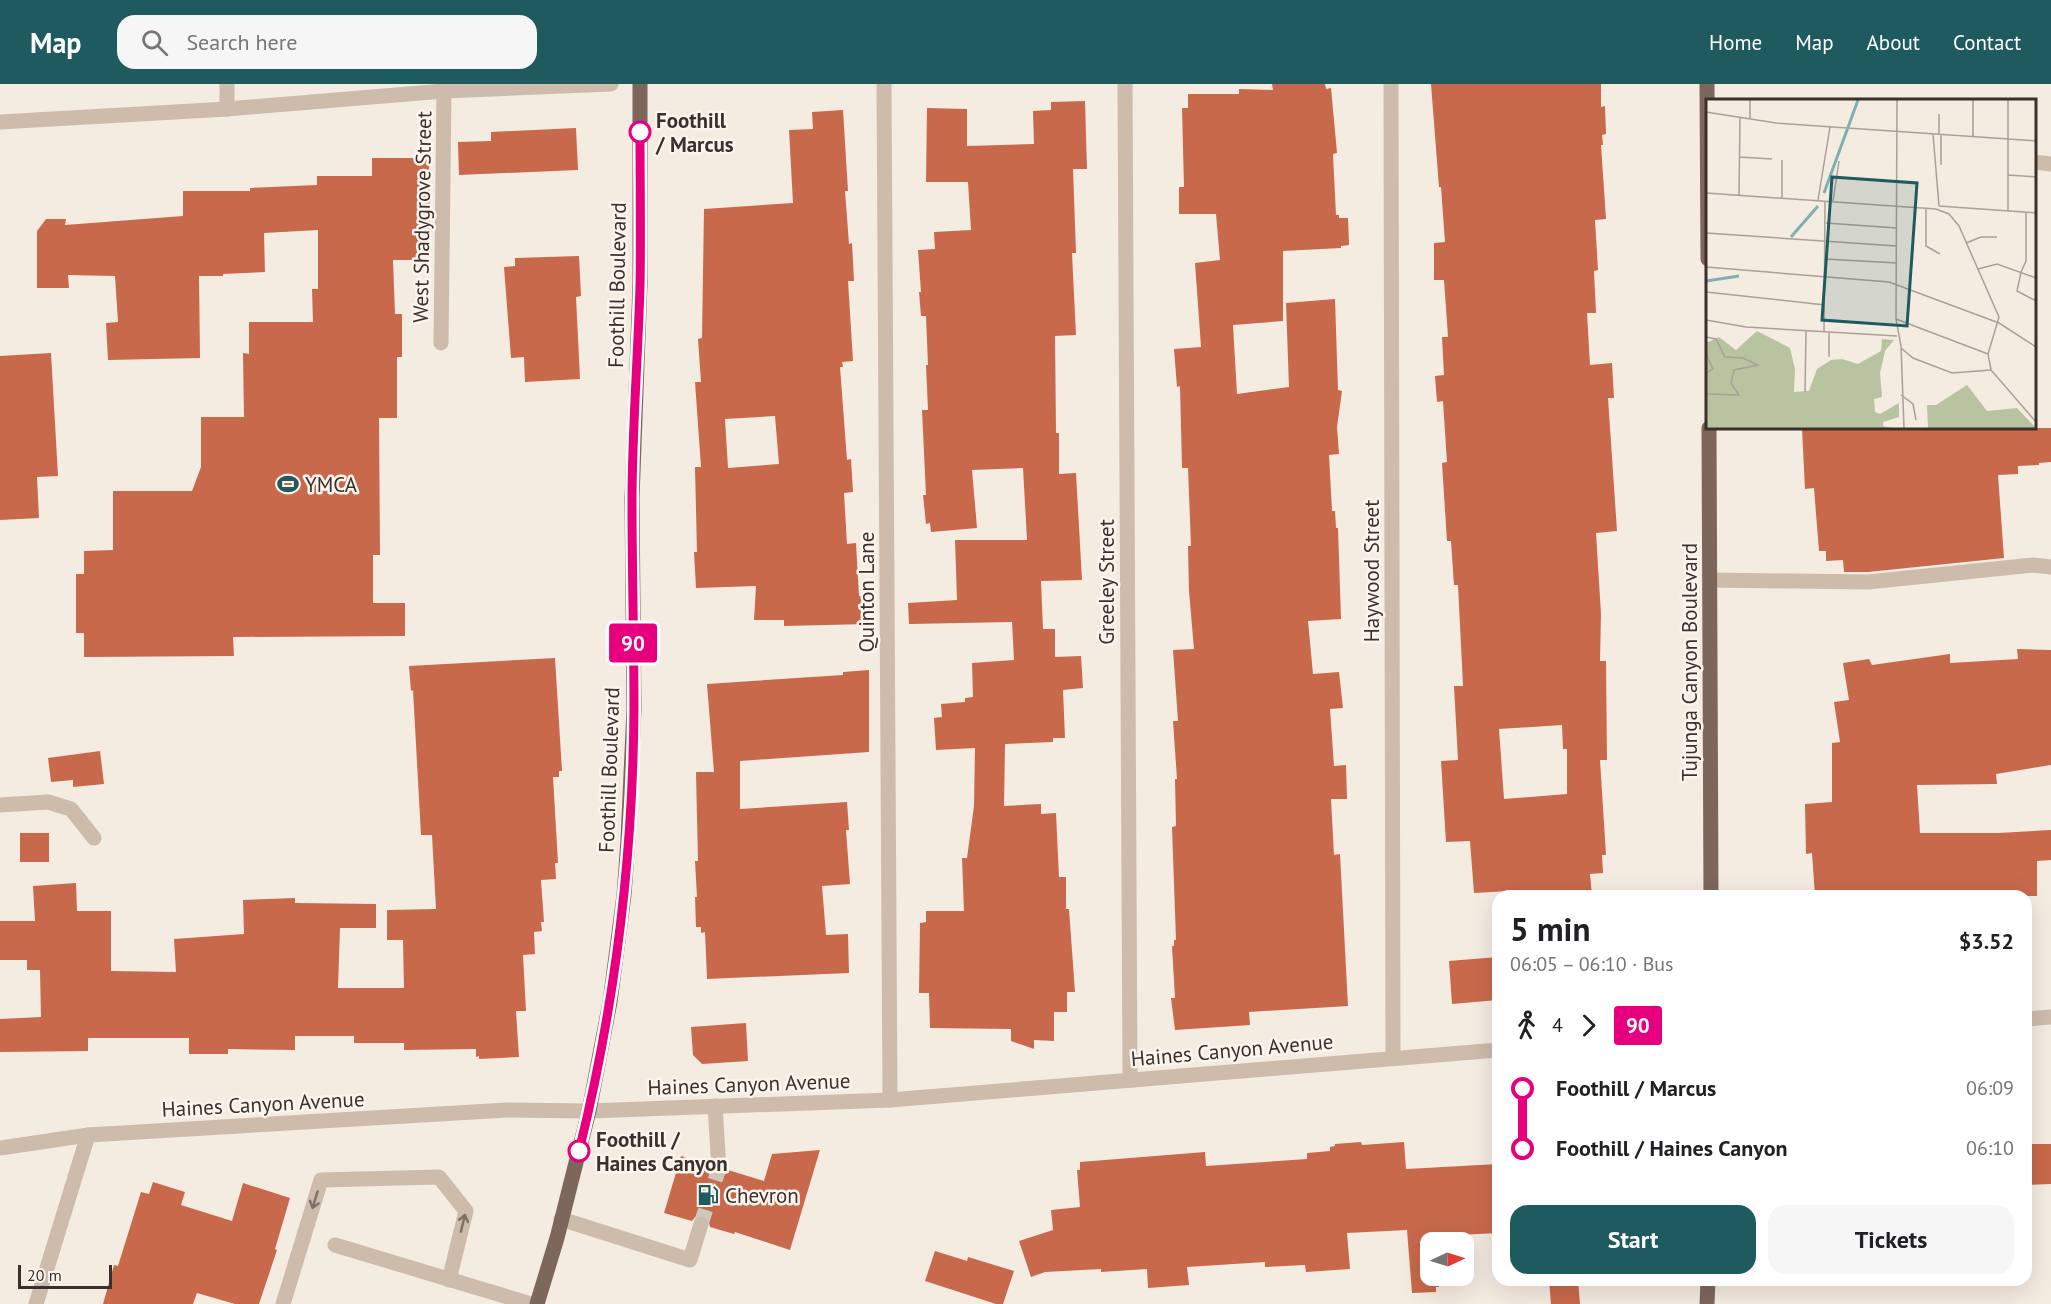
<!DOCTYPE html>
<meta charset="utf-8">
<style>
body{margin:0;font-family:"PT Sans",sans-serif;background:#f6f6f6;color:#202124;height:100vh;display:flex;flex-direction:column;font-size:22px;white-space:nowrap}
*{box-sizing:border-box;margin:0}
p{font-size:20px;color:#757577}
.icon{flex:none;width:33px;height:33px;fill:none;stroke:currentColor;stroke-width:2;stroke-linecap:round;stroke-linejoin:round}
.map{position:relative;flex:1;overflow:hidden}
.side{position:absolute;left:1492px;top:806px;width:540px;height:396px;display:flex;flex-direction:column;background:#fff;border-radius:18px;box-shadow:0 6px 24px #0002}
.side>*{flex:none}
.badge{padding:0 12px;border-radius:4px;font-size:21px;line-height:39px}
.needle{width:39px;rotate:86deg}
.controls{position:absolute;left:1420px;top:1148px;display:grid;gap:12px}
.controls a{display:grid;place-items:center;width:54px;height:54px;border-radius:12px;background:#fff;box-shadow:0 6px 24px #0002;font-size:30px}
.scale{position:absolute;left:18px;bottom:15px;width:94px;box-sizing:border-box;padding-left:6px;border:3px solid #3b302b;border-top:0;font-size:16px;line-height:21px;white-space:nowrap;color:#3b302b;-webkit-text-stroke:4px #fbf5ee;paint-order:stroke}
.map>.badge{position:absolute;translate:-50% -50%;box-shadow:0 0 0 3px #fff}
.legs{display:flex;align-items:center;gap:9px;height:66px;padding:0 18px;font-size:20px}
.legs p{margin-inline-start:auto}
.headline{display:flex;align-items:center;justify-content:space-between;height:102px;padding:0 18px}
h1{font-size:33px;font-weight:700;line-height:45px}
.cta{display:flex;gap:12px;margin-top:auto;padding:12px 18px}
.cta a{flex:1;height:69px;border-radius:18px;background:#1f5a5e;color:#fff;font-size:24px;font-weight:700;line-height:69px;text-align:center}
.cta a+a{background:#f6f6f6;color:#202124}
ul{padding:0 18px;list-style:none}
li{display:flex;align-items:center;gap:21px;height:60px;font-size:22px}
li i{display:grid;place-items:center;width:9px;height:100%;margin:0 8px;background:currentColor}
li i::after{content:'';width:15px;height:15px;margin:-8px;border:4px solid;border-radius:50%;background:#fff}
li p{margin-inline-start:auto}
li:first-child i{background:linear-gradient(#0000 50%,currentColor 0)}
li:last-child i{background:linear-gradient(currentColor 50%,#0000 0)}
header{display:flex;align-items:center;gap:36px;box-sizing:border-box;height:84px;padding:0 30px;background:#1f5a5e;color:#fff}
header strong{font-size:28px}
nav{display:flex;gap:33px;margin-inline-start:auto;font-size:21px}
.search{width:420px;height:54px;background:#f6f6f6;display:flex;align-items:center;gap:15px;box-sizing:border-box;padding:0 21px;border-radius:18px;color:#757577;font-size:22px}
.map>svg:first-child{display:block}
</style>
<header>
<strong>Map</strong>
<div class="search"><svg class="icon" aria-label="search" viewBox="0 0 24 24"><circle cx="10" cy="10" r="6"/><path d="M15 15l6 6"/></svg>Search here</div>
<nav><a>Home</a><a>Map</a><a>About</a><a>Contact</a></nav>
</header>
<div class="map">
<svg width="2051" height="1220" viewBox="0 0 2051 1220">
<rect width="100%" height="100%" fill="#f4ebe1"/>
<g fill="#c8694b" fill-rule="evenodd">
<path d="M1272 0H1325L1326 5 1331 4 1337 69 1333 70 1336 131H1339V134H1348L1349 161 1341 162V164L1283 167V237L1233 241 1237 310 1289 303 1286 219 1335 215 1338 306 1342 307 1337 343 1339 370 1329 371 1332 427H1335L1336 444H1338L1341 535 1308 537 1313 590 1339 588 1343 624 1330 625 1334 682 1346 681 1347 715H1331L1334 771 1340 770 1348 922 1249 928 1250 941 1175 946 1171 914H1175L1172 862H1174V856H1176L1172 743 1176 742 1175 695H1177L1173 637H1178L1173 566 1194 565 1189 507 1188 462H1191L1188 384H1182L1180 302 1177 303 1174 265 1201 263 1195 179 1220 176 1216 130H1179V103H1184L1182 24H1188V10H1239V5L1273 6Z"/>
<path d="M1431 0H1601V23L1605 22 1606 50 1602 51 1603 61H1601L1606 135 1595 136 1598 186 1594 187 1596 229H1587L1590 281 1612 279 1614 314H1608L1617 447 1596 449 1601 530 1600 577H1606L1607 676H1600L1606 771H1602L1603 789 1590 790 1592 812H1528V806L1474 809 1470 757 1446 758 1441 677 1458 676 1454 602H1463L1458 501H1454L1451 457H1447L1442 379 1447 378 1443 317 1437 318 1435 292 1444 291 1442 253H1448L1444 196H1434V159L1445 158 1441 103H1439ZM1562 641 1563 665H1567V710L1504 715 1499 645Z"/>
<path d="M1085 17 1087 85H1073L1076 169H1072L1076 251 1055 252 1056 349H1059V390L1076 389 1082 496 1041 497 1043 545H1055V573L1081 572 1083 604 1063 606 1065 654H1053V658L1005 660 1004 722 1041 720V730L1056 729 1059 793H1066V825H1069L1075 908H1067V928H1054V957L1034 956V965L1011 957V945L930 944 929 909H919L920 839 926 838V827H964L962 774H967L974 722 975 664 936 666 934 634 942 633 941 620 965 618V614L973 613 972 579 1014 576 1012 538 909 540 908 519 957 516 955 456H1027L1023 384 972 386 977 444 931 448 930 439 926 440 923 411H926L922 326H928L926 281H928L926 232H921L919 208H921L918 166 935 165 934 148 971 146 968 98H926L927 24 967 25V62L1034 60 1033 27 1051 26V18Z"/>
<path d="M843 26 848 107H845L849 160 852 159 854 197H848L853 277 842 278 843 283H840L847 376 851 375 853 408 844 409 847 460 856 459 859 512H867L868 540 784 542V536H754L756 502 696 504 694 468H697L695 383H701L695 298H701L698 255 702 254 704 125 793 119 789 46 813 45 812 28ZM775 332 779 380 728 384 725 335Z"/>
<path d="M576 44 578 86 459 91 458 58 491 57V48Z"/>
<path d="M372 74H429L430 153H421V176H393L395 230H402V273H397V334H379L380 471H373V519H405V552L233 553 234 572 84 573V549H76V490H84V467L113 466V407H192L201 383V333H244L243 269 249 270V238H313L312 205H318V146L264 149 265 188 223 190V192H199L200 274 108 276 106 239 118 238 115 192 68 191 69 204H37V147L46 135H66L65 141 183 132V107H250V104L317 101V92H372Z"/>
<path d="M579 172 581 212 576 213 580 295 525 298 524 273 511 274 504 183 515 182V174Z"/>
<path d="M51 269 58 392 37 393 39 434 0 436V272Z"/>
<path d="M1802 344H2051V378L2039 379V381L2018 382V390L1998 391 2004 474 1868 488H1844L1843 476 1826 477V467H1819L1814 404 1805 405Z"/>
<path d="M2017 565 2051 566V681L1996 690 1997 700 1917 701 1920 749H1998L2051 746V776L2037 777V812H1815L1812 769 1806 770 1805 720 1832 718V659L1840 658 1834 618 1849 616 1843 579 1869 575 1872 581 1950 570V579L2018 575Z"/>
<path d="M555 574 562 687H559V693H553L558 779H555L556 795 541 796 544 838H541L542 847 534 848 535 870 523 871 526 927H516L519 973 479 975V972L476 973V965L404 966V959H354V952H295V966L228 965V970H189V954H88V967L0 968V935L41 933 40 886H27V876H0V837H35L33 802 76 799 77 827H111V887L176 888 174 855 244 850 243 816 295 814V819L376 820V844H340L338 904H404L403 856H387V826L436 825 432 751H421L413 606 411 607 409 582Z"/>
<path d="M869 586V668L740 677V725L847 718 849 746H846L850 800 822 802 826 851 848 850 849 889 707 895 705 848 701 849V843H696L695 813H697L695 777H698L696 688H714L707 600 843 591V588Z"/>
<path d="M100 667 104 700 73 703V696L51 698 48 674Z"/>
<rect x="20" y="749" width="29" height="29"/>
<path d="M1498 873V916L1452 920 1449 877Z"/>
<path d="M746 939 748 977 702 980 693 971 691 943Z"/>
<path d="M1361 1058 1362 1061 1404 1058 1406 1085 1498 1080V1149L1458 1151 1459 1158H1431V1191H1438L1439 1203H1436V1208L1412 1209 1407 1146 1347 1149 1350 1185 1306 1188 1305 1181 1265 1183V1178L1187 1183 1189 1201 1148 1204 1147 1185 1101 1188V1185L1045 1188 1031 1193 1019 1157 1053 1146 1051 1126 1080 1123 1077 1086H1080V1078L1205 1068 1206 1082 1307 1075V1069L1330 1067V1063L1335 1062V1060Z"/>
<path d="M2026 1060H2051V1100L2026 1101Z"/>
<path d="M820 1066 790 1166 735 1148 734 1150 710 1143 708 1134 703 1131 695 1133 692 1137 664 1129 681 1072 709 1081 711 1089 715 1093 724 1092 728 1086 764 1097 772 1070Z"/>
<path d="M153 1098 185 1108 181 1121 232 1137 243 1099 290 1114 275 1165 277 1166 259 1220H235L197 1209 193 1220H103L114 1181 118 1182 141 1108 149 1110Z"/>
<path d="M935 1167 967 1177 968 1173 1014 1187 1003 1220H996L925 1197Z"/>
<path d="M1549 1196H1578L1580 1220H1551Z"/>
</g>
<g fill="none" stroke-linecap="round" stroke-linejoin="round">
<path stroke="#cfc6bd" stroke-width="15" stroke-dasharray="15 8" stroke-linecap="butt" d="M701 1140 719 1084"/>
<g stroke="#cdbbac" stroke-width="15">
<path d="M884 0 890 1016"/>
<path d="M1125 0 1130 996"/>
<path d="M1391 0 1393 974"/>
<path d="M227 25V0"/>
<path d="M0 38 227 25 444 7 611 0"/>
<path d="M2034 78 2051 80"/>
<path d="M441 259 444 7"/>
<path d="M1710 496 1868 498 2033 481 2051 483"/>
<path d="M0 721 48 718 71 725 94 754"/>
<path d="M2026 935 2051 933"/>
<path d="M715 1022 719 1084"/>
<path d="M0 1064 88 1051 507 1026 589 1027 890 1016 1498 966"/>
<path d="M561 1135 690 1176 701 1140"/>
<path d="M335 1161 531 1220"/>
<path d="M36 1220 88 1051"/>
<path d="M283 1220 321 1096 439 1093 466 1127 449 1196"/>
</g>
<g stroke="#7d675c" stroke-width="15">
<path d="M1707 0 1708 175"/>
<path d="M1709 344 1711 812"/>
<path d="M537 1220 557 1154 589 1027 610 918 624 811 628 756 634 625 632 415 640 200V0"/>
<path d="M1707 1220 1708 1196"/>
</g>
</g>
<defs><path id="oneway-shaft" d="M-6 0H5M1.5-3L5.5 0L1.5 3" fill="none" stroke-width="1.6" stroke-linecap="round" stroke-linejoin="round" transform="scale(1.5)"/></defs>
<g stroke="#7d6f65">
<use href="#oneway-shaft" transform="translate(315 1116) rotate(107)"/>
<use href="#oneway-shaft" transform="translate(463 1139) rotate(-76)"/>
</g>
<g fill="none" stroke-linecap="round" stroke-linejoin="round">
<defs>
<path id="line-1" d="M579 1067C615 922 633 773 634 624 634 555 632 487 632 418 632 346 638 274 640 202 641 151 640 99 640 48"/>
</defs>
<use href="#line-1" stroke="#fff" stroke-width="14"/>
<use href="#line-1" stroke="#e6007e" stroke-width="9"/>
</g>
<defs>
<symbol id="stadium-bare" viewBox="-9 -9 18 18"><path d="M0-5a6.5 5 0 1 0 0 10a6.5 5 0 1 0 0-10ZM-3.5-1.8h7v3.6h-7Z" fill="#1f5a5e" stroke="#fbf5ee" stroke-width="2.5" paint-order="stroke"/></symbol>
<symbol id="fuel-bare" viewBox="-9 -9 18 18"><path d="M-5.5-6h7V0h2V4h1.3V-2.5L3-4.5l.8-.8L6-3V5H2.5V1h-1V6h-7ZM-4.2-4.7v3.2H.2V-4.7Z" fill="#1f5a5e" stroke="#fbf5ee" stroke-width="2.5" paint-order="stroke"/></symbol>
</defs>
<g fill-rule="evenodd">
<use href="#stadium-bare" x="273" y="385" width="30" height="30"/>
<use href="#fuel-bare" x="693" y="1096" width="30" height="30"/>
</g>
<g fill="#fff" stroke="#e6007e" stroke-width="3">
<circle cx="640" cy="48" r="10"/>
<circle cx="579" cy="1067" r="10"/>
</g>
<g text-anchor="middle" dominant-baseline="central" stroke-width="5" stroke-linejoin="round" paint-order="stroke">
<g font-size="21" font-weight="bold" fill="#3b302b" stroke="#fbf5ee" text-anchor="start">
<text x="656" y="36">Foothill<tspan x="656" dy="24">/ Marcus</tspan></text>
<text x="596" y="1055">Foothill /<tspan x="596" dy="24">Haines Canyon</tspan></text>
</g>
<g font-size="21" fill="#3b302b" stroke="#fbf5ee">
<text transform="translate(422 133) rotate(-89)">West Shadygrove Street</text>
<text transform="translate(617 201) rotate(-89)">Foothill Boulevard</text>
<text transform="translate(1371 487) rotate(-90)">Haywood Street</text>
<text transform="translate(1106 498) rotate(-90)">Greeley Street</text>
<text transform="translate(866 508) rotate(-90)">Quinton Lane</text>
<text transform="translate(1689 578) rotate(-90)">Tujunga Canyon Boulevard</text>
<text transform="translate(609 686) rotate(-88)">Foothill Boulevard</text>
<text transform="translate(1232 966) rotate(-5)">Haines Canyon Avenue</text>
<text transform="translate(749 1000) rotate(-2)">Haines Canyon Avenue</text>
<text transform="translate(263 1020) rotate(-3)">Haines Canyon Avenue</text>
</g>
<g font-size="21" fill="#3b302b" stroke="#fbf5ee" text-anchor="start">
<text x="305" y="400">YMCA</text>
<text x="725" y="1111">Chevron</text>
</g>
</g>
<g transform="translate(1706 15)">
<rect width="330" height="330" fill="#f4ebe1"/>
<path d="M51 232 84 249 89 270 88 293 103 292 111 270 125 261 136 260 152 265 175 252 176 240 188 241 179 252 174 274 176 298 168 300 169 313 174 315 193 304V318L177 323V327L186 329H0V244L13 238 30 251ZM261 286 281 312 311 309 330 329H222L221 306H230Z" fill="#b8c4a0"/>
<path fill="none" stroke="#7fb0b2" stroke-width="3" d="M118 94 152 1M85 138 112 107M0 182 33 177"/>
<path fill="none" stroke="#aaa098" stroke-width="1.5" d="M44 1V20M191 1 190 220 195 247 198 329M267 1V38M0 13 70 24 330 42M233 15V35M227 35 233 107M235 35V66M33 58 66 60M302 76 330 78M0 94 230 110 243 115 253 127 293 218 282 255 285 271 330 323M33 96 34 18M76 99V61M112 101 124 28M127 102 133 62M233 107 330 114M220 109V147L234 155M302 112V1M120 124 191 129M0 134 191 147M260 144 275 138H291M119 160 191 164M0 168 183 183 293 224 330 248M272 170 291 165 330 179M315 173 320 162V113M315 173 311 192 330 202M0 193 119 206M190 220 282 255M0 221 40 228 191 237M118 233 119 102M0 238 10 240 19 258 37 259 52 266 28 271 25 284 33 296 0 295M195 249 207 259 246 274 285 271M0 255 7 270 0 274M123 258V234M99 293 100 232M195 296 207 305 210 321"/>
<path fill="#1f5a5e" fill-opacity="0.15" stroke="#1f5a5e" stroke-width="3" d="M126 78 211 84 201 227 116 221Z"/>
<rect width="330" height="330" fill="none" stroke="#3b302b" stroke-width="3"/>
</g>
</svg>
<div class="controls">
<a><svg class="needle" viewBox="-14 -14 28 28"><path d="M0-13l5 13h-10z" fill="#e53935"/><path d="M0 13l5-13h-10z" fill="#757577"/></svg></a>
</div>
<div class="scale">20 m</div>
<b class="badge" style="left:633px;top:559px;background:#e6007e;color:#fff">90</b>
<section class="side">
<div class="headline"><div><h1>5 min</h1><p>06:05 – 06:10 · Bus</p></div><b>$3.52</b></div>
<div class="legs"><svg class="icon" aria-label="walk" viewBox="0 0 24 24"><circle cx="13" cy="4" r="2"/><path d="M13 8l-2 6 4 7M11 14l-3 7M7 12l3-4h3l4 4"/></svg>4<svg class="icon" aria-label="forward" viewBox="0 0 24 24"><path d="M9 5l7 7-7 7"/></svg><b class="badge" style="background:#e6007e;color:#fff">90</b></div>
<ul>
<li><i style="color:#e6007e"></i><b>Foothill / Marcus</b><p>06:09</p></li>
<li><i style="color:#e6007e"></i><b>Foothill / Haines Canyon</b><p>06:10</p></li>
</ul>
<div class="cta"><a>Start</a><a>Tickets</a></div>
</section>
</div>
